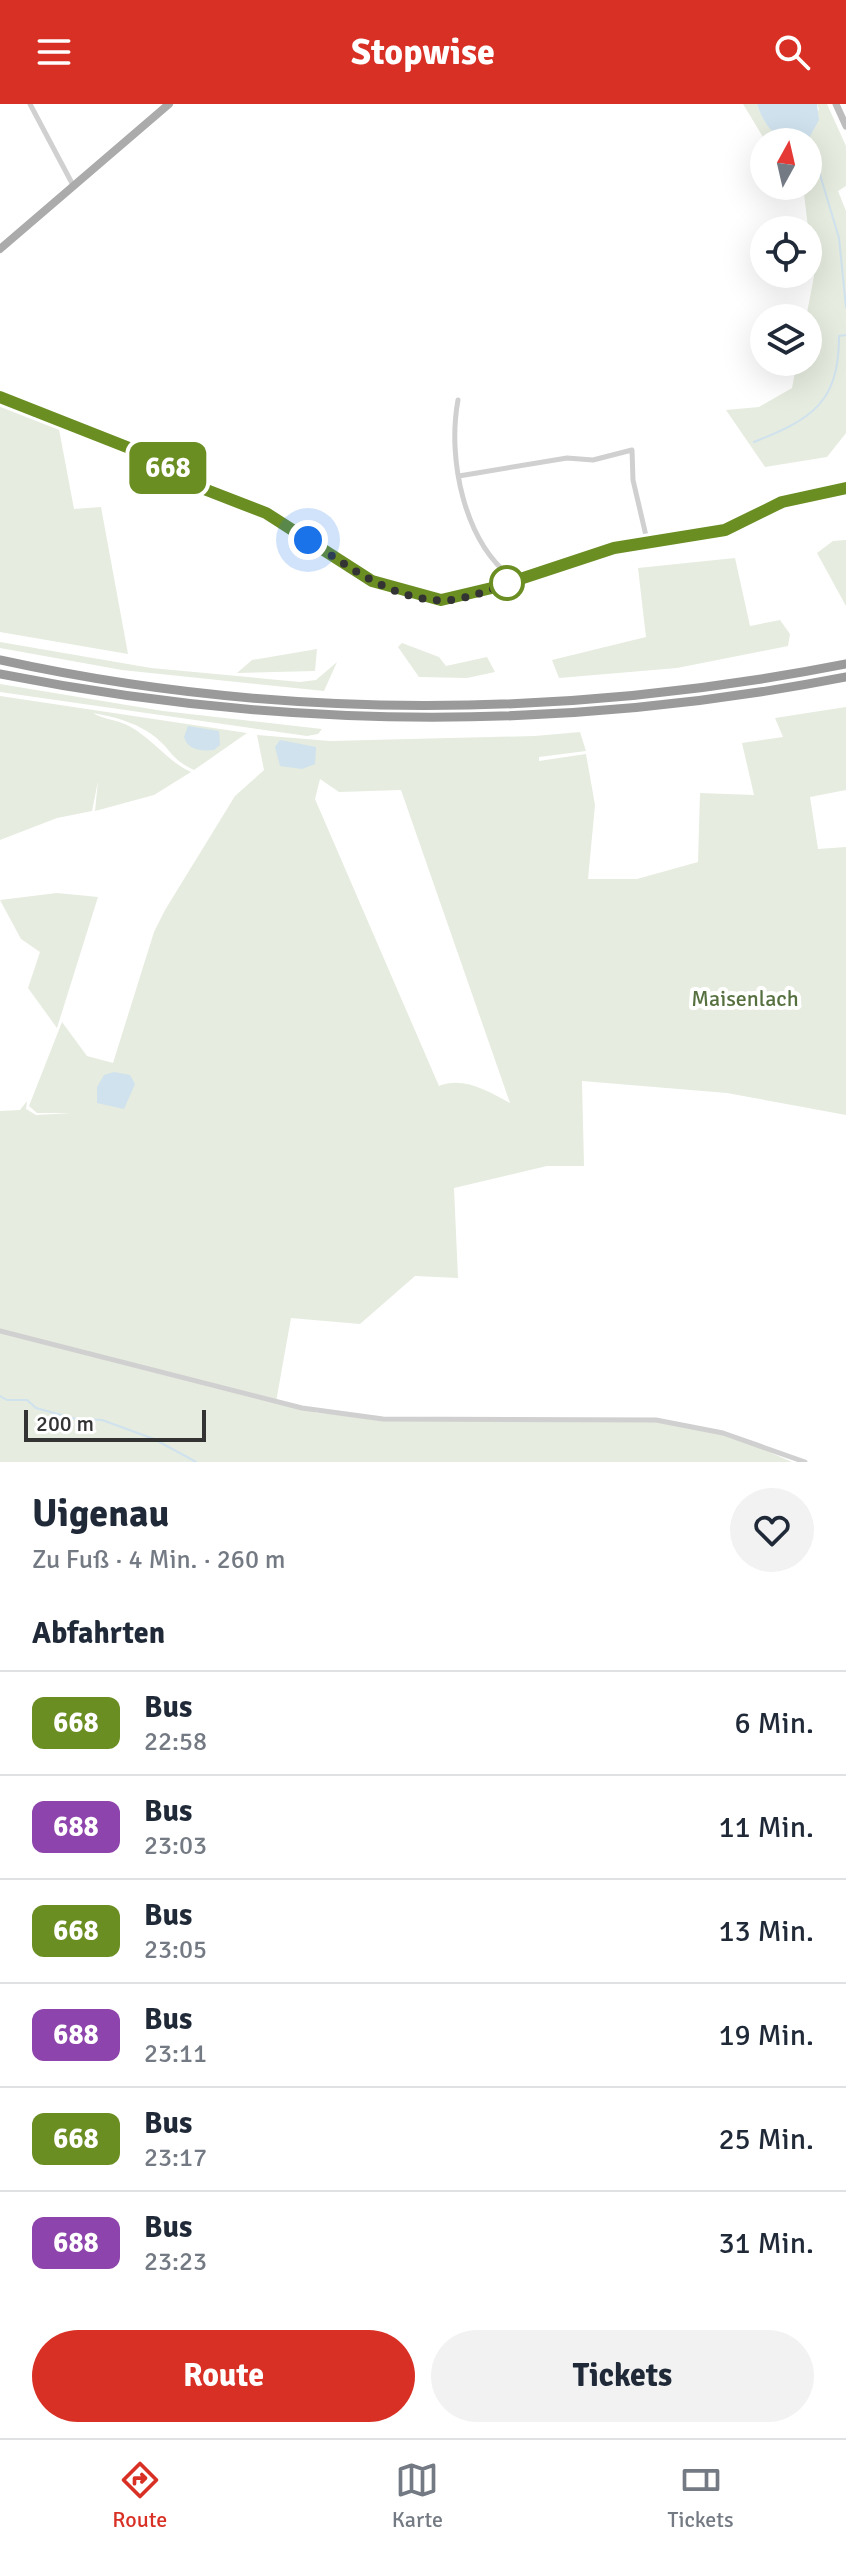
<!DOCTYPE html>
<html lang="de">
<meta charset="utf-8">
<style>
body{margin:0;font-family:Signika,sans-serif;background:#f2f2f3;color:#1f2937;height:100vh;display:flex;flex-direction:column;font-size:30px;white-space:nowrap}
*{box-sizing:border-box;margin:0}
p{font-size:26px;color:#747a83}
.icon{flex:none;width:44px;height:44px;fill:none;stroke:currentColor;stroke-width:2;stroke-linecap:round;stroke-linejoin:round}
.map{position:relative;height:1358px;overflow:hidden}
.drawer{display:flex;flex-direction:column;background:#fff;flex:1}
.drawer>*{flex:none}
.badge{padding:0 16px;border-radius:12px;font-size:28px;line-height:52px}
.needle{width:52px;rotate:8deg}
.buttons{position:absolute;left:750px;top:24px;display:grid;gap:16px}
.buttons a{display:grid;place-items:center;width:72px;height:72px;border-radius:50%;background:#fff;box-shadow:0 8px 32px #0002;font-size:40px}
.scale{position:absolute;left:24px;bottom:20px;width:182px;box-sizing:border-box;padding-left:8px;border:4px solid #333;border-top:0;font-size:22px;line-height:28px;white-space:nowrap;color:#333;-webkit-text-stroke:6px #fff;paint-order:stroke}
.you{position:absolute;width:40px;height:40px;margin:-20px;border:6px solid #fff;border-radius:50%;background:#1a73e8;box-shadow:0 0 0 12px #1a73e833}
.map>.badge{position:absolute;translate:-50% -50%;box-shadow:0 0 0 4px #fff}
h2{padding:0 32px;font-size:30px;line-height:72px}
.round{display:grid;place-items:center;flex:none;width:84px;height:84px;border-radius:42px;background:#f2f2f3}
.headline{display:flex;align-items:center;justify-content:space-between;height:136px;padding:0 32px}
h1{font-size:38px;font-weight:800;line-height:60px}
.action{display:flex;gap:16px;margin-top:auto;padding:16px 32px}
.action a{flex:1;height:92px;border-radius:48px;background:#d93025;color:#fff;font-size:32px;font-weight:800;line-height:92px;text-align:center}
.action a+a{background:#f2f2f3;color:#1f2937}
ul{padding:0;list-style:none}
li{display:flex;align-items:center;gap:24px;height:104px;padding:0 32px;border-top:2px solid #e0e1e3}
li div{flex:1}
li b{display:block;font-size:30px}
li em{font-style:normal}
li .badge{min-width:88px;font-weight:700;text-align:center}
header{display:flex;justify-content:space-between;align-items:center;height:104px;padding:0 32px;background:#d93025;color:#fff;font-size:36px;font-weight:800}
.menu{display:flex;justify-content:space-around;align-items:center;height:112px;border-top:2px solid #e0e1e3;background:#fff;font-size:22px;color:#747a83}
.menu a{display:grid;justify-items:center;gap:4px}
.menu .current{color:#d93025}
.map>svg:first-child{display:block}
</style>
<header><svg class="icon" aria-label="menu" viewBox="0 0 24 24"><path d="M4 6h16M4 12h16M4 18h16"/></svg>Stopwise<svg class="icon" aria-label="search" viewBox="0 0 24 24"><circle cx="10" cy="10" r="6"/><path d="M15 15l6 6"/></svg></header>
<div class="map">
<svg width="846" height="1358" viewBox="0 0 846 1358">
<rect width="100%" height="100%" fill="#fff"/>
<g fill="#e6ecdf" fill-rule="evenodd">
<path d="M743 0H757C765 23 777 37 802 37L819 5 817 0H827L846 42V82L838 87 846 107V329L827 353 765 363 726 306 759 303 792 284 797 258H808L806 214 814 172 803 82H808V38H766Z"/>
<path d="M0 296 58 320 74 405 101 403 128 550 0 528Z"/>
<path d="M846 436V502L817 449 833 437Z"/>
<path d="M735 454 750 522 780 516 790 530 788 542 677 564 559 574 552 556 646 533 638 464Z"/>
<path d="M0 538 151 564 300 578 316 576 337 558 324 587 122 566 0 544Z"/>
<path d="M402 539 439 553 446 562 487 553 495 568 467 574 419 573 398 543Z"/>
<path d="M317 545 315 567 237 569 252 556Z"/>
<path d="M0 580 163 607 322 625 318 630 307 632 0 588Z"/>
<path d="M0 592 247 629 194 666C179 659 174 653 164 641 145 621 120 614 93 609 102 615 118 616 129 622 153 635 167 657 191 668L154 691 95 707 98 677 92 707 57 714 0 736Z"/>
<path d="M846 603V686L810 693 818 745 846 743V1011L727 989 582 977 584 1062H547L454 1084 458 1174 415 1172 360 1220 291 1214 276 1298 318 1309 409 1316 647 1315 729 1330 792 1358H0V1007L20 1006 27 997 26 1005 36 1011 72 1009H37L29 1002 62 918 87 952 113 959 154 828 165 806 235 692 264 666 257 631 330 637 535 632 580 628 586 647 539 653V657L586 650 595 701 588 775H637L698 758 700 689 754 691 742 639 783 633 775 614ZM320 675 339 688 401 686 510 999C488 987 463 972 439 982L315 695Z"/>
<path d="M57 789 98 793 57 924 28 884 40 848 21 835 0 796Z"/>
</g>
<g fill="#cfe2ee">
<path d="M757 0H817L819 16 809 34C783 47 764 23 757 0Z"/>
<path d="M188 622 219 627 220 641 214 646C202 647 188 647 184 633Z"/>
<path d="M280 636 316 643 315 660 302 665 280 662 275 643Z"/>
<path d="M114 968 130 971 135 980 124 1005 97 999V983L104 971Z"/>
</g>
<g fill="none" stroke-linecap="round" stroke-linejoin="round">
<g stroke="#cfe2ee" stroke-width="2">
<path d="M809 34 839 134 846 203"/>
<path d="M754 338C811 315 839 300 839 232L846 231"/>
<path d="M0 1292 7 1296H27L36 1304 76 1315 102 1316 154 1335 196 1358"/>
</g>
<g stroke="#d0d0d0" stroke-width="5">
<path d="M30 0 74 83"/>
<path d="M458 296C447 355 464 440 515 476"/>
<path d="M459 372 567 354 593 356 632 346 633 376 647 436"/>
<path d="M0 1227 302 1304 383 1315 656 1316 723 1329 805 1358"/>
</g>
<g stroke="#bdbdbd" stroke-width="7">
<path d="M836 0 846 22"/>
<path d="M0 293 142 349 204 385 266 409 372 477 441 496 496 483 614 444 725 426 782 398 846 384"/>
</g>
<path stroke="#ababab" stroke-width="8" d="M0 145 169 0"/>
<g stroke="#9a9a9a" stroke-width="9">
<path d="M0 556C278 617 567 615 846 560"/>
<path d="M0 570C281 626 564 628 846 573"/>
</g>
</g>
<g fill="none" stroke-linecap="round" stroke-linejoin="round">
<defs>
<path id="line" d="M0 293 142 349 204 385 266 409 372 477 441 496 496 483 614 444 725 426 782 398 846 384"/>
</defs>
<use href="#line" stroke="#fff" stroke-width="18"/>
<use href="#line" stroke="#6b8e23" stroke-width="12"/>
<path stroke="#333" stroke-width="8" stroke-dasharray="0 14.4" d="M308 436C349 463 397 500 450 496 471 494 495 484 515 476L507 479"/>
</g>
<circle fill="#fff" stroke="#6b8e23" stroke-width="4" cx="507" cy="479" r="16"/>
<g text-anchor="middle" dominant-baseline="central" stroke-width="8" stroke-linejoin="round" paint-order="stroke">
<g font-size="22" fill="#56703f" stroke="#fff">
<text x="745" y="894">Maisenlach</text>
</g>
</g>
</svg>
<div class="buttons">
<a><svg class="needle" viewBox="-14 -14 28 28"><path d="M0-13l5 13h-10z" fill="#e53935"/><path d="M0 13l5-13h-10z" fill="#747a83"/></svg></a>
<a><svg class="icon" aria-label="locate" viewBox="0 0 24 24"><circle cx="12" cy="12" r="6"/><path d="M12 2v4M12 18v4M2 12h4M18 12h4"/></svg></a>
<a><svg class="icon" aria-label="layers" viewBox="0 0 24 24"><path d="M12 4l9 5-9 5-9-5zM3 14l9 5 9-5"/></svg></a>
</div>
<div class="scale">200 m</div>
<div class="you" style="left:308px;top:436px"></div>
<b class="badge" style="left:168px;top:364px;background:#6b8e23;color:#fff">668</b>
</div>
<section class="drawer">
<div class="headline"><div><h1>Uigenau</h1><p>Zu Fuß · 4 Min. · 260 m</p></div><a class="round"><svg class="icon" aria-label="heart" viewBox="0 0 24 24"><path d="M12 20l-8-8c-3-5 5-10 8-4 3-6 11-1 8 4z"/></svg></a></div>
<h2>Abfahrten</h2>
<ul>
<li><span class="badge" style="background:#6b8e23;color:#fff">668</span><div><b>Bus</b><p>22:58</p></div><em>6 Min.</em></li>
<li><span class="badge" style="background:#8e44ad;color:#fff">688</span><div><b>Bus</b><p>23:03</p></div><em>11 Min.</em></li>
<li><span class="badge" style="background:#6b8e23;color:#fff">668</span><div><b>Bus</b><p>23:05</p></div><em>13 Min.</em></li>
<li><span class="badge" style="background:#8e44ad;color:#fff">688</span><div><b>Bus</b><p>23:11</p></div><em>19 Min.</em></li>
<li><span class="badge" style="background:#6b8e23;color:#fff">668</span><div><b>Bus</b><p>23:17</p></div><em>25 Min.</em></li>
<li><span class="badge" style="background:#8e44ad;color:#fff">688</span><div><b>Bus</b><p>23:23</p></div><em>31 Min.</em></li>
</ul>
<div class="action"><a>Route</a><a>Tickets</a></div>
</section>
<nav class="menu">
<a class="current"><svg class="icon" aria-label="directions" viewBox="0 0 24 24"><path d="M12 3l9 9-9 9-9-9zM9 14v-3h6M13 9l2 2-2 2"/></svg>Route</a>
<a><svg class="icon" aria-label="map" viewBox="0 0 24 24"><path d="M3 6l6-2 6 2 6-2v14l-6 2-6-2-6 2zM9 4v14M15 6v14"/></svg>Karte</a>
<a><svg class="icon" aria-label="tickets" viewBox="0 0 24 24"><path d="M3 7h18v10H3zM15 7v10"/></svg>Tickets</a>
</nav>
